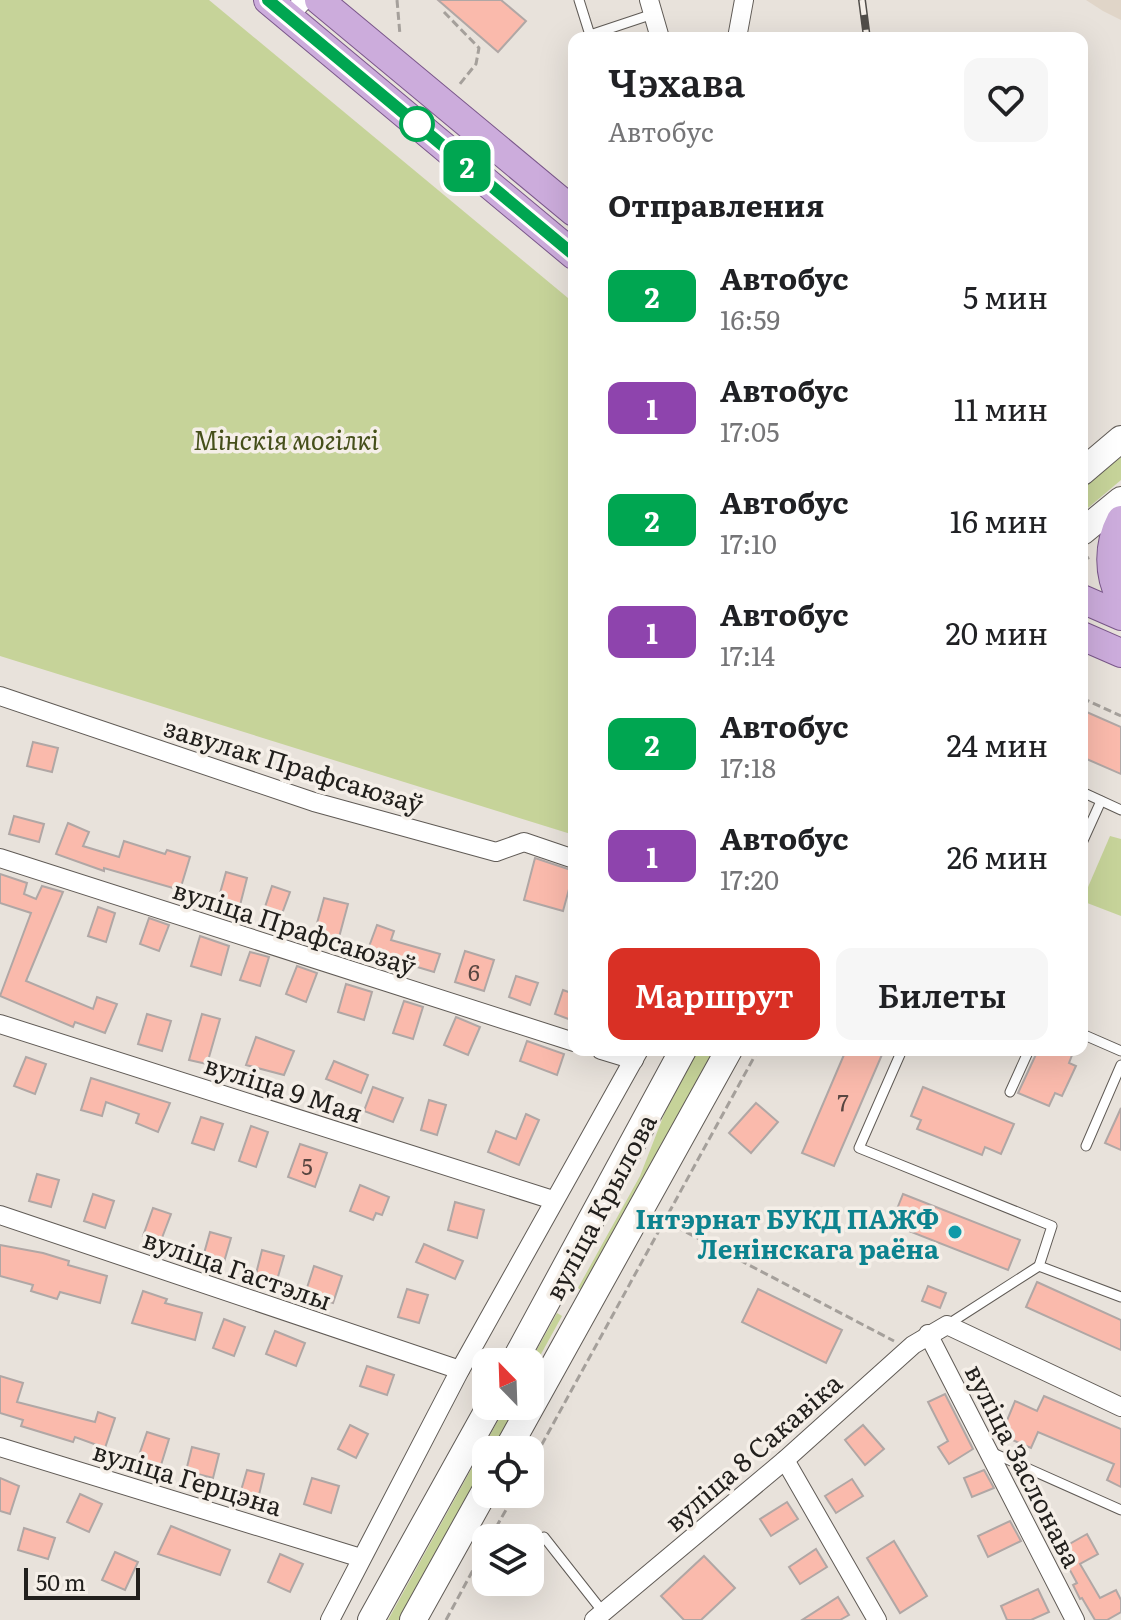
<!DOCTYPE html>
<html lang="ru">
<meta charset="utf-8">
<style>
body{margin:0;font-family:Literata,serif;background:#f6f6f6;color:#202124;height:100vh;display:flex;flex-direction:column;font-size:30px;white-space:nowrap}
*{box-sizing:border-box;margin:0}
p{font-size:26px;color:#757577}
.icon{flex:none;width:44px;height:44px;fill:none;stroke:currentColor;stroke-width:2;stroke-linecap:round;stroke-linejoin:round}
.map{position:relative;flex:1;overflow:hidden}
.details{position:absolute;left:568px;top:32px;width:520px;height:1024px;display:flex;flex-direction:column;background:#fff;border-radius:16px;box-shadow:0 8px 32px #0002}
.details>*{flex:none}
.badge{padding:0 16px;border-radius:12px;font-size:28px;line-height:52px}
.needle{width:52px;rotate:337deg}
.fabs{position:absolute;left:472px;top:1348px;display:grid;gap:16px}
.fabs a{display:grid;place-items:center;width:72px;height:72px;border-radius:16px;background:#fff;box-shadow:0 8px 32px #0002;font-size:40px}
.scale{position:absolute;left:24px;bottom:20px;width:116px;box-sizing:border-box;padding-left:8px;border:4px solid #22201d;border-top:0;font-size:22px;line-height:28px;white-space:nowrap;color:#22201d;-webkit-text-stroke:6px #f5efe8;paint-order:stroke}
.map>.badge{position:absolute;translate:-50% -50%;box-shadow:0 0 0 4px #fff}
h2{padding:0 40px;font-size:30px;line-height:72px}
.round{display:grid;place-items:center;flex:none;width:84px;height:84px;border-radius:16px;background:#f6f6f6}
.headline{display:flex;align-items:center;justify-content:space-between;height:136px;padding:0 40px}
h1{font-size:38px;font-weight:600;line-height:60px}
.action{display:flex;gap:16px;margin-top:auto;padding:16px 40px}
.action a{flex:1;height:92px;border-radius:16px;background:#d93025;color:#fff;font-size:32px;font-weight:600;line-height:92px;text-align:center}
.action a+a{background:#f6f6f6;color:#202124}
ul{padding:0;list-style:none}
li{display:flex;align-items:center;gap:24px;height:112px;padding:0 40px}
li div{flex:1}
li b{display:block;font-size:30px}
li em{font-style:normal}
li .badge{min-width:88px;font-weight:700;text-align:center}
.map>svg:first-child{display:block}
</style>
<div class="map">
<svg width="1121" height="1620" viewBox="0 0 1121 1620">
<rect width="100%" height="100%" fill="#e8e2db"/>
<path fill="#e0d5c8" d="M1086 0H1121V20L1103 11Z"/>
<g fill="#c6d399">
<path d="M0 0H209L574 303V835L0 656Z"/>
<path d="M1121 457V480L1082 513V489Z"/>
<path d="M1110 836 1121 839V916L1082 901Z"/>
<path d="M698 1050H715L582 1291 578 1288 640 1176 665 1112Z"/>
<path d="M557 1313 562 1316 530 1374V1362Z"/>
<path d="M506 1406H516L495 1450H486V1466L402 1620H388Z"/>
</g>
<g fill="#fabaac" stroke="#b0a7a5" stroke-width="2">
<path d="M438 0H501L526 21 498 52Z"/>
<path d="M1082 710 1121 727V774L1082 757Z"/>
<path d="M33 742 58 748 52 772 27 766Z"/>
<path d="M14 816 44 824 39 842 9 834Z"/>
<path d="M68 823 89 832 83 846 119 857 124 841 165 854 167 850 190 857 180 890 104 868V871L56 854Z"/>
<path d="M535 858 574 871 563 911 524 900Z"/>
<path d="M226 872 247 878 238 913 216 907Z"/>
<path d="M0 874 27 883 24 894 36 899 42 886 63 892 26 981 93 1009 97 997 117 1004 105 1033 75 1022 73 1027 0 996 31 913 0 903Z"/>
<path d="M272 886 290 892 280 919 263 913Z"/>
<path d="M324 898 348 904 338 941 314 934Z"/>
<path d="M98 907 115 913 106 942 88 936Z"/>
<path d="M149 918 169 925 159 951 140 944Z"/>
<path d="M377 925 394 931 391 940 440 954 434 972 367 952Z"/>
<path d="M200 936 229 946 221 975 191 966Z"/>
<path d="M465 951 494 960 484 991 455 982Z"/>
<path d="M250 952 269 957 260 986 240 980Z"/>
<path d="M297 966 317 973 306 1002 286 994Z"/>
<path d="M516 976 538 983 530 1005 509 997Z"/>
<path d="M346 984 372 992 364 1020 338 1012Z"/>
<path d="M563 990 574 994V1021L555 1014Z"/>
<path d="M404 1001 423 1007 413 1039 393 1033Z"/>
<path d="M147 1014 171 1021 162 1051 138 1044Z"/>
<path d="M202 1014 220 1019 207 1064 189 1060Z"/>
<path d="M456 1017 480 1027 468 1055 444 1045Z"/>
<path d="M256 1037 294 1051 284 1075 246 1065Z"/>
<path d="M527 1041 564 1054 557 1075 520 1061Z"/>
<path d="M846 1050H884L834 1166 802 1153Z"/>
<path d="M1038 1050H1074L1069 1063 1076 1066 1062 1096 1055 1093 1049 1106 1018 1093Z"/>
<path d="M26 1057 46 1064 35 1094 14 1086Z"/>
<path d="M334 1061 368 1075 361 1093 326 1079Z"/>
<path d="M91 1078 170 1103 158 1132 136 1123 139 1114 106 1102 102 1116 81 1110Z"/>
<path d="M373 1087 403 1098 393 1122 364 1111Z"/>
<path d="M923 1087 1014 1124 1001 1154 985 1147 982 1155 917 1129 921 1120 911 1116Z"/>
<path d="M429 1100 446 1105 437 1135 421 1130Z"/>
<path d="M756 1103 778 1122 751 1153 729 1133Z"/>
<path d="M1121 1108V1150L1105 1143Z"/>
<path d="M526 1114 539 1120 519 1165 488 1152 496 1131 516 1139Z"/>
<path d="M201 1117 223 1124 214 1150 192 1143Z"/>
<path d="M251 1126 268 1132 256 1167 239 1161Z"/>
<path d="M300 1144 327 1153 315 1187 288 1177Z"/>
<path d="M37 1174 59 1180 51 1207 29 1201Z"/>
<path d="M360 1185 389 1197 382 1215 376 1213 373 1220 350 1211Z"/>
<path d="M93 1194 114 1201 105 1228 84 1221Z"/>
<path d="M903 1194 1020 1240 1008 1270 891 1224Z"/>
<path d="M455 1202 484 1210 477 1238 448 1230Z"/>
<path d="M153 1208 171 1214 160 1243 143 1236Z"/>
<path d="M210 1232 231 1238 224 1262 203 1257Z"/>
<path d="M424 1244 463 1261 455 1279 416 1262Z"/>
<path d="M0 1245 43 1253 69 1261 68 1265 107 1276 100 1303 60 1292 57 1299 31 1291 33 1285 0 1276Z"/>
<path d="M262 1250 284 1256 277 1280 256 1274Z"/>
<path d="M314 1266 342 1276 333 1303 305 1294Z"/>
<path d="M1037 1282 1121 1320V1350L1026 1307Z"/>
<path d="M928 1286 946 1293 940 1308 922 1301Z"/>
<path d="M407 1289 428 1295 419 1323 398 1317Z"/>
<path d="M758 1289 842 1330 826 1363 742 1322Z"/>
<path d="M143 1291 167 1299 165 1303 202 1313 195 1340 132 1323Z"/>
<path d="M224 1319 245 1327 234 1356 213 1348Z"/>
<path d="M275 1331 305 1343 296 1366 266 1354Z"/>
<path d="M367 1366 394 1375 387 1395 360 1386Z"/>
<path d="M0 1376 23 1383 17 1402 95 1422 98 1412 115 1418 105 1448 75 1437 73 1442 21 1426 23 1420 0 1413Z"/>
<path d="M945 1394 973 1449 949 1464 938 1447 948 1441 928 1402Z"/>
<path d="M1044 1396 1121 1429V1487L1107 1480 1114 1464 1038 1432 1031 1448 1001 1435 1015 1401 1037 1411Z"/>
<path d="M350 1425 368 1434 356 1458 338 1449Z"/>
<path d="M863 1425 884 1449 865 1465 845 1440Z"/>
<path d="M147 1432 169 1439 161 1465 138 1458Z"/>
<path d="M192 1447 219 1454 213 1478 186 1471Z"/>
<path d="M247 1470 264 1474 258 1499 240 1494Z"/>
<path d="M984 1470 994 1488 972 1497 964 1478Z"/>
<path d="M0 1478 19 1486 10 1514 0 1511Z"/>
<path d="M312 1478 339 1486 331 1513 304 1504Z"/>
<path d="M852 1479 863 1496 836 1513 825 1496Z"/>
<path d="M80 1494 102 1504 89 1532 67 1522Z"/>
<path d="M787 1502 798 1519 771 1536 760 1519Z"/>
<path d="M1010 1521 1021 1541 988 1557 978 1536Z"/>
<path d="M171 1526 230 1550 220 1575 158 1554Z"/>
<path d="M24 1528 55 1538 48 1559 18 1550Z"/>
<path d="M1087 1534 1098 1554 1080 1564 1100 1598 1116 1590 1121 1600V1612L1107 1620H1095L1082 1598 1080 1599 1073 1585 1077 1583 1059 1550Z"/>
<path d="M894 1541 927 1596 900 1613 867 1558Z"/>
<path d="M816 1549 827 1567 800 1584 789 1567Z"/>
<path d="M115 1552 138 1562 125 1590 102 1580Z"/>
<path d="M280 1554 303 1564 290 1592 268 1582Z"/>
<path d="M704 1556 735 1588 701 1620H684L661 1596Z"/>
<path d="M1038 1589 1049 1612 1031 1620H1007L1001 1606Z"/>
<path d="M838 1597 849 1615 840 1620H802Z"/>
</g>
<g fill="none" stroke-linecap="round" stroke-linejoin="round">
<defs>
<g id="service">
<path d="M579 0 590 35 653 14"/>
<path d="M1082 792 1121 810"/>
<path d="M1082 843 1101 801"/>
<path d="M1082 1034 1121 1051"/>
<path d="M902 1050 859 1148 1052 1226 1039 1266 1121 1297"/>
<path d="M1010 1092 1029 1050"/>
<path d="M1086 1146 1121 1065"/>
<path d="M947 1325 1039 1266"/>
<path d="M991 1452 1121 1510"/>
<path d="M544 1537 603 1612"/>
</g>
<g id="minor">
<path d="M649 0 660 38"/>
<path d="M288 17 304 0"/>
<path d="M737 38 744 0"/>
<path d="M0 696 314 802 496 852 524 842 574 859"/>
<path d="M0 858 574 1042"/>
<path d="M0 1024 553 1200"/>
<path d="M601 1050 634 1060"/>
<path d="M0 1215 460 1370"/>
<path d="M928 1334 1075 1620"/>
<path d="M0 1447 361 1558"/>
<path d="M785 1460 877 1620"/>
<path d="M330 1620 460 1370 639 1050"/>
<path d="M594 1620 785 1460 913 1345 947 1325 1121 1407"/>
</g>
<g id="secondary">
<path d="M1082 472 1121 439"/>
<path d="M1082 532 1121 500"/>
<path d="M514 1362 683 1050"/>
<path d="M507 1450 729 1050"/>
<path d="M371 1620 490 1406"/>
<path d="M413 1620 486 1489"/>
</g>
<g id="primary">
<path d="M268 0 574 255"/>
<path d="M319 0 574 212"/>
<path d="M1121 520C1108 545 1108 574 1121 599"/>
<path d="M1082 599 1121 616"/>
<path d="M1082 636 1121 653"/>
</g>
</defs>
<use href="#service" stroke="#605b56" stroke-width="11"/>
<use href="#minor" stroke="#605b56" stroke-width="20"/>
<use href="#secondary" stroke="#605b56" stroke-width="28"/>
<use href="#primary" stroke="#7a578a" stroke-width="30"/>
<g stroke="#a5a09b" stroke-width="3" stroke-dasharray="8 4" stroke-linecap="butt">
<path d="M397 0 400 35"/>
<path d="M444 12 479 48 476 64 459 85"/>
<path d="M1082 561 1092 556"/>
<path d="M1082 698 1121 716"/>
<path d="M665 1221 894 1341"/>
<path d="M530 1466 758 1050"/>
<path d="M490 1538 515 1494"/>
<path d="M446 1620 486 1546"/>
</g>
<use href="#service" stroke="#fff" stroke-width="9"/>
<use href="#minor" stroke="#fff" stroke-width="18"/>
<use href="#secondary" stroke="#fff" stroke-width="26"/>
<use href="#primary" stroke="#ccacdc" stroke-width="28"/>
<defs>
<path id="rail" d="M862 0 867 38"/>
</defs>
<use href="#rail" stroke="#514e4a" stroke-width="8"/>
<use href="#rail" stroke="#f5efe8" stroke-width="5" stroke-dasharray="15" stroke-linecap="butt"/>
</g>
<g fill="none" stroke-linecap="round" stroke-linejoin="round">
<defs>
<path id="line" d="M268 0 574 255"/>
</defs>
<use href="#line" stroke="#fff" stroke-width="18"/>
<use href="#line" stroke="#00a651" stroke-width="12"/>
</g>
<circle fill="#fff" stroke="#00a651" stroke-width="4" cx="417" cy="124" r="16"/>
<circle fill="#0f9aa8" stroke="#f5efe8" stroke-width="3" cx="955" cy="1232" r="8"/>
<g text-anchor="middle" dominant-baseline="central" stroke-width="7" stroke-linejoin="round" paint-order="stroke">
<g font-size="22" fill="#584641">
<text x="474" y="971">6</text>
<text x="843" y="1101">7</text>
<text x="307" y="1165">5</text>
</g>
<g font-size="26" font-style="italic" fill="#454f1a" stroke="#f5efe8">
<text x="286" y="438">Мінскія могілкі</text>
</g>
<g font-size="26" fill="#22201d" stroke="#f5efe8">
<text transform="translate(294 764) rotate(17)">завулак Прафсаюзаў</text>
<text transform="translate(295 926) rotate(18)">вуліца Прафсаюзаў</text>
<text transform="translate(284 1087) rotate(18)">вуліца 9 Мая</text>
<text transform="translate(599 1206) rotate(-62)">вуліца Крылова</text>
<text transform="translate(238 1268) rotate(19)">вуліца Гастэлы</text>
<text transform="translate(752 1451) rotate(-41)">вуліца 8 Сакавіка</text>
<text transform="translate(1025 1465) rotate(63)">вуліца Заслонава</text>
<text transform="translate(188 1477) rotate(17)">вуліца Герцэна</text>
</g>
<g font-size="26" font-weight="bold" fill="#0d838f" stroke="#f5efe8" text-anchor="end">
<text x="939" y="1217">Інтэрнат БУКД ПАЖФ<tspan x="939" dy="30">Ленінскага раёна</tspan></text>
</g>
</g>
</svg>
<div class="fabs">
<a><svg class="needle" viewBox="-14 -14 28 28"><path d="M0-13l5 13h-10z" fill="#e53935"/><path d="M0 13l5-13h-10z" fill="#757577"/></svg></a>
<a><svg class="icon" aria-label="locate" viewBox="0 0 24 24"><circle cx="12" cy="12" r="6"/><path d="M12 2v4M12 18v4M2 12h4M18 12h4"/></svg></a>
<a><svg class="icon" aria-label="layers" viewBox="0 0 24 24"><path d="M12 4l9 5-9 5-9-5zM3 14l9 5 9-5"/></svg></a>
</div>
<div class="scale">50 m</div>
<b class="badge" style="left:467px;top:166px;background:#00a651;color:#fff">2</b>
<section class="details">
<div class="headline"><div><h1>Чэхава</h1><p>Автобус</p></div><a class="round"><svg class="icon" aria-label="heart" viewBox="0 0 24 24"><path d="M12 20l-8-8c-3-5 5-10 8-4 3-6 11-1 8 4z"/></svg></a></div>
<h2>Отправления</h2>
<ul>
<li><span class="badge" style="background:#00a651;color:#fff">2</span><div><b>Автобус</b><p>16:59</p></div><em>5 мин</em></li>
<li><span class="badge" style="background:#8e44ad;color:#fff">1</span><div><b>Автобус</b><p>17:05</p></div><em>11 мин</em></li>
<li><span class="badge" style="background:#00a651;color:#fff">2</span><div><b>Автобус</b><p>17:10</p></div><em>16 мин</em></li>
<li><span class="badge" style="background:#8e44ad;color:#fff">1</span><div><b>Автобус</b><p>17:14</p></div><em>20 мин</em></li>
<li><span class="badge" style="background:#00a651;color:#fff">2</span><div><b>Автобус</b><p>17:18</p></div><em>24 мин</em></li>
<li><span class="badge" style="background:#8e44ad;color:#fff">1</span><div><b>Автобус</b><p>17:20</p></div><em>26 мин</em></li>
</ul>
<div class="action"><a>Маршрут</a><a>Билеты</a></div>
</section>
</div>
